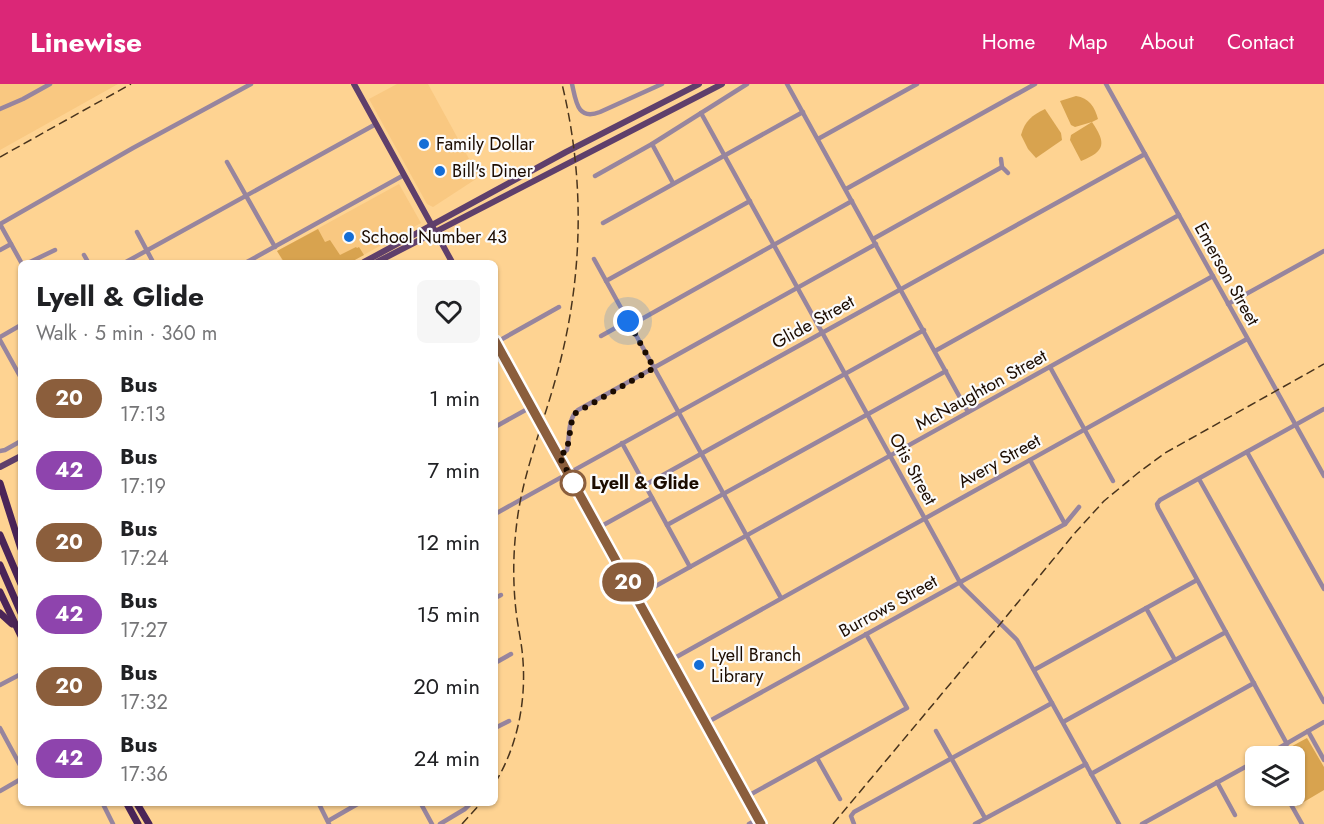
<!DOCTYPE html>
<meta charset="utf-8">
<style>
body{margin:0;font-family:Jost,sans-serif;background:#f6f6f6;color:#202124;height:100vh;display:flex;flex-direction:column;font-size:22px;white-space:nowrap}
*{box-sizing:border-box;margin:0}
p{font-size:20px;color:#757577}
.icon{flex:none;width:33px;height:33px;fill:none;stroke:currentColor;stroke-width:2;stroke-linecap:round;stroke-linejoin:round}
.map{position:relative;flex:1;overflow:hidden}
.details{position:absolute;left:18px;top:176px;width:480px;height:546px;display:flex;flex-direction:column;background:#fff;border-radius:9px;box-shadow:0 2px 4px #0004}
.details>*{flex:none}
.badge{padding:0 12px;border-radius:20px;font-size:21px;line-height:39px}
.buttons{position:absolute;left:1245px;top:662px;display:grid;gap:12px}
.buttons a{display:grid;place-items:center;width:60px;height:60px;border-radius:9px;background:#fff;box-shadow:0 2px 4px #0004;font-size:30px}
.you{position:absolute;width:30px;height:30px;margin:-15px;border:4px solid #fff;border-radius:50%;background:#1a73e8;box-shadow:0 0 0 9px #1a73e833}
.map>.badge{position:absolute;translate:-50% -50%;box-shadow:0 0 0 3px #fff}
.round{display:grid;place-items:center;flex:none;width:63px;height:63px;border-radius:9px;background:#f6f6f6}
.head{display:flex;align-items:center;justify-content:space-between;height:102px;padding:0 18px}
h1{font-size:28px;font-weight:700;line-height:45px}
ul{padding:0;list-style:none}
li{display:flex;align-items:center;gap:18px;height:72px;padding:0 18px}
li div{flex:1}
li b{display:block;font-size:22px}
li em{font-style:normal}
li .badge{min-width:66px;font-weight:700;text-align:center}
header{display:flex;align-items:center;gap:36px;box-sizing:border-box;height:84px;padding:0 30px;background:#db2777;color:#fff}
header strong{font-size:28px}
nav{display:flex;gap:33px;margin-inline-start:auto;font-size:21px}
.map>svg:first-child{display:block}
</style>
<header>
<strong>Linewise</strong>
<nav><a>Home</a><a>Map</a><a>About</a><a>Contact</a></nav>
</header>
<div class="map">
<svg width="1324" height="740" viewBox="0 0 1324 740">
<rect width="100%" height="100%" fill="#fed392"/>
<g fill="#f9c881">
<path d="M0 0H118L0 66Z"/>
<path d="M397 0H428L479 93 433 123 427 120 369 15Z"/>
<path d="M399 100 421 139 351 178H283L277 167Z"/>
</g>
<g fill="#d8a34f">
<path d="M1076 12C1089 14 1095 23 1098 35L1092 38C1106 59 1106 67 1081 77L1070 56 1071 51 1092 38 1075 43 1071 41 1060 17Z"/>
<path d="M1045 25 1061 49 1062 56 1036 74 1028 65 1021 51C1025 37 1031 32 1045 25Z"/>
<path d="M318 145 325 158 330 156 340 171 356 163 357 164 359 163 364 171 351 178H284L277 167Z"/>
<path d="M1307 654 1324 683V706L1297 722 1292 713 1284 717 1281 711H1294V672H1274Z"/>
</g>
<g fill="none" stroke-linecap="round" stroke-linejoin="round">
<g stroke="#97859e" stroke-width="4.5">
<path d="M572 0C576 17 577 37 600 28L662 0"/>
<path d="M787 0 968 328"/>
<path d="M1106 0 1324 392"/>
<path d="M0 25 23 15 50 0"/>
<path d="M701 29 962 502 1017 556 1119 740"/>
<path d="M818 55 917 0"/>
<path d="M652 60 673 99"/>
<path d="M1001 75 1002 83 1008 89"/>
<path d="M227 78 275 163"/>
<path d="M595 92 652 60 747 0"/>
<path d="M846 105 1035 0"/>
<path d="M603 139 803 28"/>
<path d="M137 148 153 178"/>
<path d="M873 155 1002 83"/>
<path d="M0 166 11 160"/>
<path d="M84 171 88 178"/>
<path d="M594 175 781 514"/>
<path d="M21 178 0 140 133 64 251 0"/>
<path d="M30 178 55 166"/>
<path d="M126 178 376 40"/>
<path d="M247 178 404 91"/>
<path d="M606 197 750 117"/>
<path d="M1228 220 1324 167"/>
<path d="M631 241 852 117"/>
<path d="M601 252 628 237"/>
<path d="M0 253 21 241"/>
<path d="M0 256 21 294"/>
<path d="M495 259 559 223"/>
<path d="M935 267 1179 131"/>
<path d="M1050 283 1113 397"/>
<path d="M495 343 531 323"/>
<path d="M622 359 690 483"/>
<path d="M0 367 5 366 21 357"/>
<path d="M1247 368 1324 505"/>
<path d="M559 372 567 366C570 353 567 335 578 326L876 160"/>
<path d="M1030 376 1065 440"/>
<path d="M1199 395 1324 618"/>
<path d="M645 401 924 246"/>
<path d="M495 430 1145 70"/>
<path d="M667 441 946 287"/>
<path d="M598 444 652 414"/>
<path d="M636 513 1213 192"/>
<path d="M495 514 501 511"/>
<path d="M1146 524 1175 576"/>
<path d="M671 576 1247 255"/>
<path d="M495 579 511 570"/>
<path d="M1034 586 1197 496"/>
<path d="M0 601 21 590"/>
<path d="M1063 638 1226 548"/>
<path d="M706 639 1065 440 1079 423"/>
<path d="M0 644 21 683"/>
<path d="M495 644 509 637"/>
<path d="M936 647 985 734"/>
<path d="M1308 647 1324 676"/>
<path d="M1287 660 1158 424 1157 420 1160 416 1324 325"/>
<path d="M1265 672 1324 638"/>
<path d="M817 674 840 715"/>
<path d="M1091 690 1254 599"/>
<path d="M1217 698 1235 731"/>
<path d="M0 707 21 695"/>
<path d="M746 713 907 624 866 550"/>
<path d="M1289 717 1302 740"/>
<path d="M102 718 113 740"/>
<path d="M318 718 329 740"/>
<path d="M420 718 432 740"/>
<path d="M328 737 361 718"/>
<path d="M440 740 465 725 472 718"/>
<path d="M749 740 758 735"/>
<path d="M854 740 851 732 854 728 1052 619"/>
<path d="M975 740 1086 680"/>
<path d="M1142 740 1256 677"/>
</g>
<g stroke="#5f3f6b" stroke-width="6">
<path d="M354 0 452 178"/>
<path d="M364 178 566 68 699 0"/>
<path d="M377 178 722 0"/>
<path d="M495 257 761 740"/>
<path d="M0 383 21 372"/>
</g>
<g stroke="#4b2558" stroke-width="7">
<path d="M0 399 21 465"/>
<path d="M0 451 21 500"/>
<path d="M0 481 21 529"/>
<path d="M0 508 21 552"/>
<path d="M0 529 12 540"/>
<path d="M126 718 138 740"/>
<path d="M136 718 149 740"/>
</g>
<g stroke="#49341d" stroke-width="1.5" stroke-dasharray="9 4.5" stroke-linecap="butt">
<path d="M0 73 131 0"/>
<path d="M495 699C517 663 526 619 523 577 522 560 518 544 516 527 513 500 513 473 516 446 521 394 541 347 555 297 583 200 586 98 562 0"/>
<path d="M462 740 482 718"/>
<path d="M833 740 1001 539 1074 450 1104 417 1138 389 1165 369 1324 280"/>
</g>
</g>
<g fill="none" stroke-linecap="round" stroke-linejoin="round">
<defs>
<path id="line" d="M495 257 761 740"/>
</defs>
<use href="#line" stroke="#fff" stroke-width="14"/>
<use href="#line" stroke="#8b5e3c" stroke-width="9"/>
<path stroke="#1c0c00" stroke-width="6" stroke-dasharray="0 10.8" d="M573 399 575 402 559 372 567 366 572 336 574 330 654 284 628 237"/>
</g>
<g fill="#136dd6" stroke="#fbfbfb" stroke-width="2">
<circle cx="424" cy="60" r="6"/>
<circle cx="440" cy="87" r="6"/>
<circle cx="349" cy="153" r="6"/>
<circle cx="699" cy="581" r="6"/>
</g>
<circle fill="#fff" stroke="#8b5e3c" stroke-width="3" cx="573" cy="399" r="12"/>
<g text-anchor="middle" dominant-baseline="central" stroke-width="4.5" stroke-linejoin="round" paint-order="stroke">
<g font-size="18" fill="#1c0c00" stroke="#fbfbfb" text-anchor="start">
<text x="436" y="60">Family Dollar</text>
<text x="452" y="87">Bill's Diner</text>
<text x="361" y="153">School Number 43</text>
<text x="711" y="571">Lyell Branch<tspan x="711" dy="21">Library</tspan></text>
</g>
<g font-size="18" fill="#1c0c00" stroke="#fbfbfb">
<text transform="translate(1227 190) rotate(61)">Emerson Street</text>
<text transform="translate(813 238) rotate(-29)">Glide Street</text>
<text transform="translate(981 306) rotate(-29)">McNaughton Street</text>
<text transform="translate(999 377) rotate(-29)">Avery Street</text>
<text transform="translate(913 385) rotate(61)">Otis Street</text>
<text transform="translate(888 522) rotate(-29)">Burrows Street</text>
</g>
<g font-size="18" font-weight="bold" fill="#1c0c00" stroke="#fbfbfb" text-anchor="start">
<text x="591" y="399">Lyell &amp; Glide</text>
</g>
</g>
</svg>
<div class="buttons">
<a><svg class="icon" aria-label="layers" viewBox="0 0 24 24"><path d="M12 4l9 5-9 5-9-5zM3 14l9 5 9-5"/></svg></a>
</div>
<div class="you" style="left:628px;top:237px"></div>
<b class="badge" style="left:628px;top:498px;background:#8b5e3c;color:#fff">20</b>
<section class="details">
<div class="head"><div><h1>Lyell &amp; Glide</h1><p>Walk · 5 min · 360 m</p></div><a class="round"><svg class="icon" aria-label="heart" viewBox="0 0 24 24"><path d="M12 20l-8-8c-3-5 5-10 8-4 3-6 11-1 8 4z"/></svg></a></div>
<ul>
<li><span class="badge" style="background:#8b5e3c;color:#fff">20</span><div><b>Bus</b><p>17:13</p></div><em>1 min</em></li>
<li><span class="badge" style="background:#8e44ad;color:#fff">42</span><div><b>Bus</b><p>17:19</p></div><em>7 min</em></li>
<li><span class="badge" style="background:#8b5e3c;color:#fff">20</span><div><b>Bus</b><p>17:24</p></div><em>12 min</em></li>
<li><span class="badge" style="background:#8e44ad;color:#fff">42</span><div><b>Bus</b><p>17:27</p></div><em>15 min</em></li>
<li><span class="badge" style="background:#8b5e3c;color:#fff">20</span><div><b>Bus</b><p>17:32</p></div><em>20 min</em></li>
<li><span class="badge" style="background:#8e44ad;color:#fff">42</span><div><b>Bus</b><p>17:36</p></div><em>24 min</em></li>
</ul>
</section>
</div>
